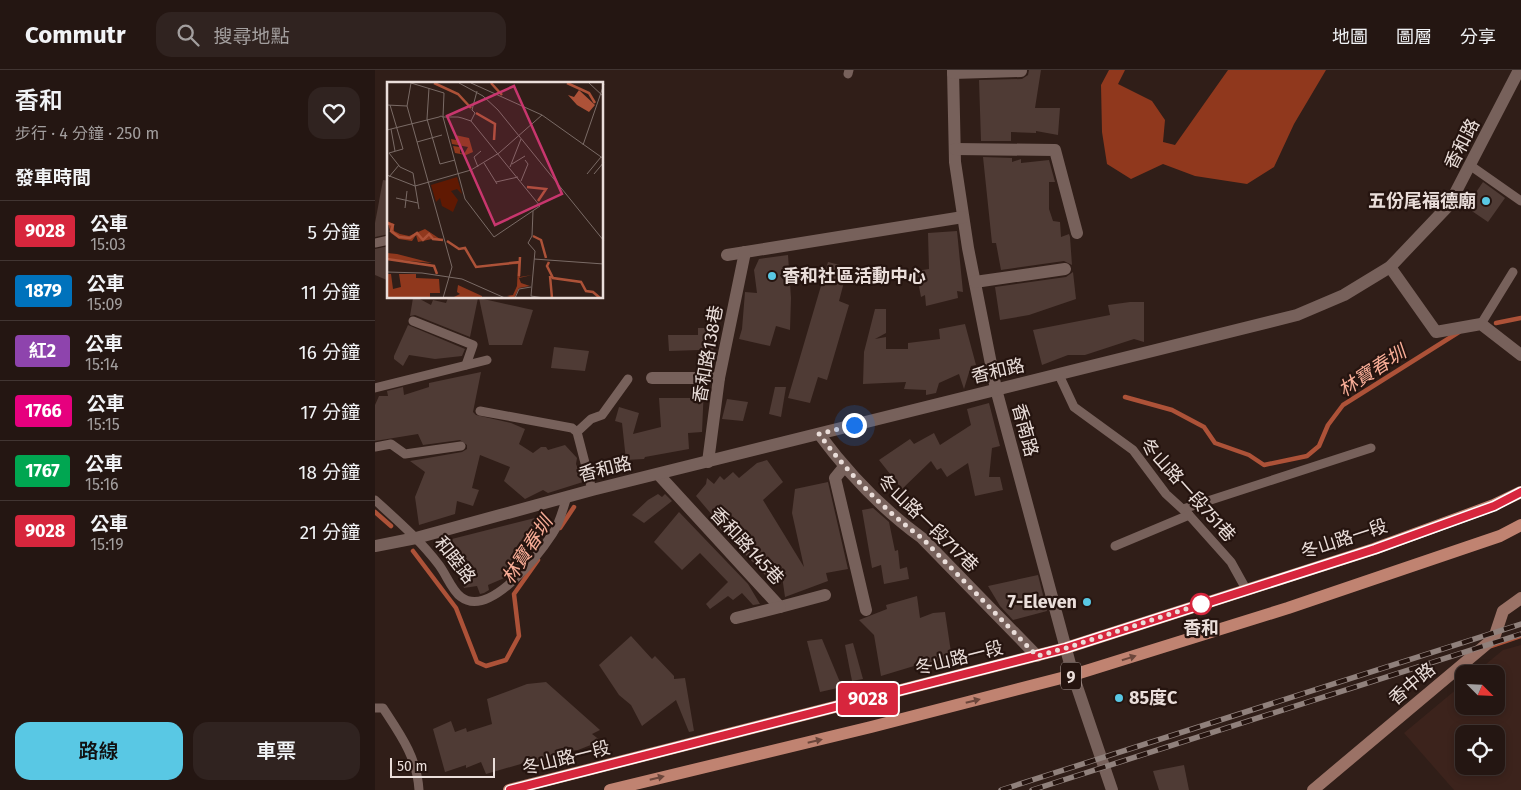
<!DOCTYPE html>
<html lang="zh-TW">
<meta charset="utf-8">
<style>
body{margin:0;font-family:"Fira Sans","Noto Sans TC",sans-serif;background:#302320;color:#f1f3f6;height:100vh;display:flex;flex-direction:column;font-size:19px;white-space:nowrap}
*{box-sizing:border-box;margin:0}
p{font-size:16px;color:#a39f9f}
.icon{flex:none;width:28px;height:28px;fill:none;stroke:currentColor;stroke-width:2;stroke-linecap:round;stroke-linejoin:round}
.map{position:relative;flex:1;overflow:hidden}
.panel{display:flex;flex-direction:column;background:#241612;width:375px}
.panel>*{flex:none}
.badge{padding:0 10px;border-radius:4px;font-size:18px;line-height:32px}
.needle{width:32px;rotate:114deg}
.controls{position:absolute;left:1080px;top:595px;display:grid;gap:10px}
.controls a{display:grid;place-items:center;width:50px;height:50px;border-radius:10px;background:#241612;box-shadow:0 2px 8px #0003,0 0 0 1px #413532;font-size:25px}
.scale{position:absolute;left:15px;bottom:12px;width:105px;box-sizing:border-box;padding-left:5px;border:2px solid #eadeda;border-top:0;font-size:14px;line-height:18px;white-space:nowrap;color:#eadeda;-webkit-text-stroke:4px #25140f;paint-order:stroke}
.you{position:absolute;width:25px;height:25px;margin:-12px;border:4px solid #fff;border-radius:50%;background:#1a73e8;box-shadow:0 0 0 8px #1a73e833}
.map>.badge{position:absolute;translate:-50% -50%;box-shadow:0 0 0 2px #fff}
h2{padding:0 15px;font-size:19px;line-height:45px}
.round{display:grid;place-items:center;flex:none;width:52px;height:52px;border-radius:15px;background:#302320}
.headline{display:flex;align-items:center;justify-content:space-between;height:85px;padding:0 15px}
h1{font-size:24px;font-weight:600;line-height:38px}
.cta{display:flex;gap:10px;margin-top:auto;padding:10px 15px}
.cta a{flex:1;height:58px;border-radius:15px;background:#59c8e4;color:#111;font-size:20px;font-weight:600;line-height:58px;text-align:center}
.cta a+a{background:#302320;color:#f1f3f6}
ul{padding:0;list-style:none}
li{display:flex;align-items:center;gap:15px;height:60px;padding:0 15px;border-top:1px solid #413532}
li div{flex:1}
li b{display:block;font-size:19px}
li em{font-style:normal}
li .badge{min-width:55px;font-weight:700;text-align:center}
header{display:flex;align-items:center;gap:30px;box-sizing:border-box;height:70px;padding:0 25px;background:#241612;border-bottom:1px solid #413532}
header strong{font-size:24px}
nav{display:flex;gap:28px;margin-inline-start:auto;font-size:18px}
.search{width:350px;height:45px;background:#302320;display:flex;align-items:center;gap:12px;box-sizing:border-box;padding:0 18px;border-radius:15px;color:#a39f9f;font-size:19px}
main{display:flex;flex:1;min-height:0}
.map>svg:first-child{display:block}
</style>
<header>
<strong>Commutr</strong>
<div class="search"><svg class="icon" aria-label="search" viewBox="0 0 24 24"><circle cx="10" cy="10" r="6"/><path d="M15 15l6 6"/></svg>搜尋地點</div>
<nav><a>地圖</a><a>圖層</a><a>分享</a></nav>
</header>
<main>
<section class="panel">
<div class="headline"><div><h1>香和</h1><p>步行 · 4 分鐘 · 250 m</p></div><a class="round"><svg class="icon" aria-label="heart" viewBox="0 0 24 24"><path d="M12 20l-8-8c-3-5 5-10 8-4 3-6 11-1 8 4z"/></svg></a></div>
<h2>發車時間</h2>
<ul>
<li><span class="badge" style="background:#d7263d;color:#fff">9028</span><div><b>公車</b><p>15:03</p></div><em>5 分鐘</em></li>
<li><span class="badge" style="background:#0072bc;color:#fff">1879</span><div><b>公車</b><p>15:09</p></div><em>11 分鐘</em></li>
<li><span class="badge" style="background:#8e44ad;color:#fff">紅2</span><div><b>公車</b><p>15:14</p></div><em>16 分鐘</em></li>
<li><span class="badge" style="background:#e6007e;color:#fff">1766</span><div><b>公車</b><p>15:15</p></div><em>17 分鐘</em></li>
<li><span class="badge" style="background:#00a651;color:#fff">1767</span><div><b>公車</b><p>15:16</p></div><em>18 分鐘</em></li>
<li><span class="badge" style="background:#d7263d;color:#fff">9028</span><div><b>公車</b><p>15:19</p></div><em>21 分鐘</em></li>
</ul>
<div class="cta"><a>路線</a><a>車票</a></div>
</section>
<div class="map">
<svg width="1146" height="720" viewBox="0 0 1146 720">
<rect width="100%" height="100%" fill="#301e18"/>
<path fill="#3c231c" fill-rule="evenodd" d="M1146 575V720H1079L1029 663 1089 613V636H1121V604H1099L1128 580ZM1089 664H1121V696H1089Z"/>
<path fill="#90381d" d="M734 0H750L743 14 777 31 790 50 788 72 800 75 853 0H951L919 54 899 97 872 114 820 106 788 94 756 109 732 94 727 62 726 15Z"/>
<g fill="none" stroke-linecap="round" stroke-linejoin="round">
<g stroke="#ad5238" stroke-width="4.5">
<path d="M1121 253 1146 248"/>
<path d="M750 327 797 340 829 357 840 373 874 385 889 395 932 386 944 376 953 355 968 335 1084 262"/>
<path d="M0 442 16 456"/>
<path d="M185 458 199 437"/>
<path d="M38 481 81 538 102 592 111 596 131 590 144 566 139 524 163 490"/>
<path d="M1116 576 1146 566"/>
</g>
</g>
<g fill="#4f3b35">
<path d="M654 0H666L660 38H685L683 65 661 61V63L636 62V71H606L604 10 647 9 653 5Z"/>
<path d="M608 87 637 88V92L646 89V93L674 90 680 112H674V139L678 151 685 152 686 167 694 164 695 167 697 195 689 191 626 200 621 173H617Z"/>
<path d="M8 110 14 111V164L0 167V153Z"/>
<path d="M1108 112 1130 128 1113 152 1091 137Z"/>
<path d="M582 161 588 222 582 221 583 228 551 236 550 225 546 227 541 201 554 199 553 163Z"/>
<path d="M14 176V211L0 205V179Z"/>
<path d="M413 185 416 228 415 260 401 256 395 276 364 269 367 259 370 222 382 223 379 200 384 189Z"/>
<path d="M453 192 473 197 464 231 474 235 452 310 443 307 435 333 413 328Z"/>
<path d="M698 202 701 229 654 245 625 250 620 217 691 207Z"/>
<path d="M38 228H43L56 235 58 230 71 233 73 228H103L95 267 40 245 35 246Z"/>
<path d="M104 228 158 240 147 275H114Z"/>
<path d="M755 232H769V272L759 269 710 285H693L667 295 658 260 735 245 733 235Z"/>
<path d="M500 239H511V263L500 269 511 267V279H533V273L565 269 564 259 590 254 601 295 596 296 589 319 584 304 564 313 561 323 551 325V320L529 319 531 312 488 314 489 282Z"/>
<path d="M33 255 90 279 87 286 60 289 34 285 28 296 19 289V286Z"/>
<path d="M323 258H339L338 296 324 297V280L294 281 293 265H323Z"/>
<path d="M179 277 214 281 210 301 176 298Z"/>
<path d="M106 302 98 342 101 345 136 353 150 359 144 374 158 383 166 377H171L173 380 190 375 202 388 201 394 208 412 173 423 168 420 150 429 129 411 135 397 105 385 97 418 104 420 98 436 82 431 80 444 44 455 40 427 50 402 35 391 87 382 92 379V375L85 370 48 375 43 364 0 371V335L4 326H13L12 321 28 317 29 325 54 317V313Z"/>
<path d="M316 316H329L327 362 313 363 314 379 270 387 269 389 251 390 247 353 240 351 244 337 264 343 258 364 286 357 284 328H315Z"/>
<path d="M400 317H411L406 347 394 344Z"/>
<path d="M352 329 373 332 368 351 347 349Z"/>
<path d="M614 333 625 376 617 378 614 407H625L628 420 600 426 593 393 572 407 566 398 562 400 556 391 527 419 504 390 535 369 539 374 559 363 565 375 596 355 592 339Z"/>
<path d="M392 390 408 412 388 430 429 497 417 443 420 419 453 412 473 499 451 503 453 511 410 527 406 499 395 510 341 454 343 452 321 426 331 414 332 408 339 414 345 406 349 410 358 402 364 408 382 393Z"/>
<path d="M283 424 287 427 290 424 297 431 269 453 257 445 273 430Z"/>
<path d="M498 438 514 452 520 481 523 480 525 499 532 497 534 509 509 514 506 495 497 498 487 440Z"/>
<path d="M304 442 373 514 385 534 378 535 367 523 358 530 353 526 335 539 331 534 353 512 325 483 307 500 279 472Z"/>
<path d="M172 445 175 455 173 460 134 506 113 515 114 520 109 523 105 524 102 516 89 518 82 497 77 495 69 471Z"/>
<path d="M663 505 672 541 638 550 625 536 613 516Z"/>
<path d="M542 526 545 548 558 543 570 542 577 589 549 593 506 606 499 565 484 550 512 539 511 535Z"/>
<path d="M256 566 277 589 280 586 299 606V609L310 608 319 661 314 662 301 630 267 656 256 635 244 625 224 595Z"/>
<path d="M447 569 467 617 445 622 432 571Z"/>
<path d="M478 573 488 609 477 611 470 575Z"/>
<path d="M171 612 225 660 217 664 226 671 203 680 183 682 163 691V689L111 704 106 692 91 698V695L70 702 58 659 76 651 80 662 91 658 92 662 117 654 112 629 152 614Z"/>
<path d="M809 695 814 720H784L778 701Z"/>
</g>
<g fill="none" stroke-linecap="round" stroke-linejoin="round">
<g stroke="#77615b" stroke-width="9">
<path d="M473 4 474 0"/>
<path d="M1096 96 1146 131"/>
<path d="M0 173 14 170"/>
<path d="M38 251 98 275 91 295"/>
<path d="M1106 254 1138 202"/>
<path d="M684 305 699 337 758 380 791 424 814 445 856 492 871 519"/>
<path d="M0 318 112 290"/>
<path d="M105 341 197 358 202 362 217 420"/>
<path d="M202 362 216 349 227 345 253 309"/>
<path d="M0 377 16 374 30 384 86 376"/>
<path d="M0 430C23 451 46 471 64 495 71 504 77 521 86 527 115 549 165 483 178 463 185 453 188 438 192 427"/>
<path d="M808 439 996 378"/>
<path d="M740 476 814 445"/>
<path d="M0 638H8C25 664 42 687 44 720"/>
</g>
<g stroke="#77615b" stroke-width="12">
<path d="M578 0 580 92 593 178 621 319 698 605 737 720"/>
<path d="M578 3 646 1"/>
<path d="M580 79 680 80 702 163"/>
<path d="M352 185 588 147"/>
<path d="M1015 197 1061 262 1106 254 1146 285"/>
<path d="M600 212 690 199"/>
<path d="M277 308H344"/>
<path d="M444 364C473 403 507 439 547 468L662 586"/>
<path d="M333 392 344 308 370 182"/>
<path d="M469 397 460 408 491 540"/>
<path d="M283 404 405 537 450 525"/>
<path d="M0 476 41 468 217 420 922 245 969 225 1015 197 1074 135 1144 0"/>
<path d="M361 548 405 537"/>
</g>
<path stroke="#9b7266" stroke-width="12" d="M938 720 1119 568 1128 541 1146 528"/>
<g stroke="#c08371" stroke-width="12">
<path d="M134 720 691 578 999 479 1119 435 1146 422"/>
<path d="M235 720 496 657 698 605 913 538 1125 466 1146 455"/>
</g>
<defs>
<g id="rail">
<path d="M626 720 1146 554"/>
<path d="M657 720 1146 564"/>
</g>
</defs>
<use href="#rail" stroke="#90817c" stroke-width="5.5"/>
<use href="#rail" stroke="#25140f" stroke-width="4" stroke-dasharray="11" stroke-linecap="butt"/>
</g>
<defs><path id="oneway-solid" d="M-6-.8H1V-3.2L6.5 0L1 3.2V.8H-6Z" transform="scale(1.25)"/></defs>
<g fill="#6b463b">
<use href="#oneway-solid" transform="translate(754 588) rotate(-17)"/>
<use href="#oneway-solid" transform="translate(598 631) rotate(-14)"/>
<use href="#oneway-solid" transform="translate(440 671) rotate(-13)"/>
<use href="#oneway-solid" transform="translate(282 708) rotate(-14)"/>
</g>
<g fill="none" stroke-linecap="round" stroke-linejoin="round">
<defs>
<path id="line" d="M135 720 691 578 1000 479 1119 436 1146 422"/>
</defs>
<use href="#line" stroke="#fff" stroke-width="11"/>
<use href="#line" stroke="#d7263d" stroke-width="8"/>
<path stroke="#eadeda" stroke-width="5" stroke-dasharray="0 9" d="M479 355 444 364C473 403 507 438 547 468L662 586 691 578 826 534"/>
</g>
<g fill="#59c8e4" stroke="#25140f" stroke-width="2">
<circle cx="1111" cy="131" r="5"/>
<circle cx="397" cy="206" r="5"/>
<circle cx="712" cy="532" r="5"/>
<circle cx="744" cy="628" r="5"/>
</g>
<circle fill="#fff" stroke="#d7263d" stroke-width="2.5" cx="826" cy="534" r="10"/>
<g text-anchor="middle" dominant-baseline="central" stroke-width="4.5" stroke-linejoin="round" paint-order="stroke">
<rect fill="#25140f" stroke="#afa19d" stroke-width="1" x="686" y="592.5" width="20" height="27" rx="4"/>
<g font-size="16" font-weight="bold" fill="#eadeda">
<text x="696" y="606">9</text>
</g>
<g font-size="18" fill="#eadeda" stroke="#25140f">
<text transform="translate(1087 74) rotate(-63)">香和路</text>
<text transform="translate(333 284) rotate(-80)">香和路138巷</text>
<text transform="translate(623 301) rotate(-13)">香和路</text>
<text transform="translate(650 360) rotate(75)">香南路</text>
<text transform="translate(230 399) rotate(-14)">香和路</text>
<text transform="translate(813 420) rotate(48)">冬山路一段751巷</text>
<text transform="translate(553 453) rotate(44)">冬山路一段717巷</text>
<text transform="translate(969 469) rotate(-18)">冬山路一段</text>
<text transform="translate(372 476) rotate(47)">香和路145巷</text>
<text transform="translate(80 490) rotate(52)">和睦路</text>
<text transform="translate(584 588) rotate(-14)">冬山路一段</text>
<text transform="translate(1037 614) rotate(-40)">香中路</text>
<text transform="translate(191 688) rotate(-14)">冬山路一段</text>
</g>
<g font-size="18" font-weight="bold" fill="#eadeda" stroke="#25140f" text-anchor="end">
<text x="1101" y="131">五份尾福德廟</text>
<text x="407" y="206" text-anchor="start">香和社區活動中心</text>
<text x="702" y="532">7-Eleven</text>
<text x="754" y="628" text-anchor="start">85度C</text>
</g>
<g font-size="18" font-weight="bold" fill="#eadeda" stroke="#25140f">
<text x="826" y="558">香和</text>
</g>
<g font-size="19" font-style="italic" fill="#f8ad97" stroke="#25140f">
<text transform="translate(997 301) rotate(-33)">林寶春圳</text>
<text transform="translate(152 480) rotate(-57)">林寶春圳</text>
</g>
</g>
<g transform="translate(12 12)">
<rect width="216" height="216" fill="#301e18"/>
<path d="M70 95 75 112 70 107 64 109 71 118 66 130 55 124 53 116 49 120 44 103Z" fill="#601902"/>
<path d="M68 53 82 56 86 70 79 73 68 71 66 64 73 65V71L77 72 81 65 65 62 64 57 69 58ZM0 139 7 142V149L13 152 22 154 38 147 56 159 45 157 31 160 29 153 25 159 12 157 4 151ZM0 171 10 172 45 181 0 177ZM133 180V195L145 193 132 196 134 201 143 204 132 206 127 216 120 214 126 213 130 204 131 182 114 183ZM0 192H4L6 207 14 205 12 192H29V196L52 197 53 211H43V216H0ZM71 203 95 214V216H65L73 212 70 210Z" fill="#90381d"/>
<path d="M192 8 208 23 202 30 190 23 181 13 187 15Z" fill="#ad5238"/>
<path fill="none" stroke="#ad5238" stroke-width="2.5" d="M47 1 71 12 84 26M104 1 115 13M180 1 202 11 208 21M89 31 108 42 107 58M140 105 159 107 151 119M0 141 6 143 4 149 12 155 23 156 30 151 36 158 42 152 46 157 56 158M146 154 154 158 159 176M60 159 72 167 78 166 89 185 133 180M0 177 47 184 50 192M162 180 160 184 166 196 194 200 199 209 206 210 213 216M132 194 133 175M163 194 165 216"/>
<path fill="none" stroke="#7a6b66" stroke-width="1" d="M24 1 20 24 65 185 56 216M72 1 96 14 111 28 217 159M84 1 155 33 217 77M202 1 217 15M42 6 40 37 53 82 68 78M0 23 20 24M84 39 88 31 85 28 90 9M4 47 8 69M0 48 52 35 54 34 56 35H71L75 36 84 39 153 124 107 155 78 117 56 35 57 11 24 1M30 60 55 53M196 63 217 2M2 71 13 85 26 91 32 127M2 71 16 67 3 23M97 81 110 102M125 82 138 74M91 85 87 75 94 69M123 85 134 57M200 92 214 75M207 92 217 80M0 93 28 104 84 88 112 71 155 33M2 95 12 83M134 99 141 82 138 78M109 100 131 95M9 116 31 121M18 126 20 109M146 129 145 154 141 161 148 169 144 214 157 216M147 177 217 182M0 190 35 191 75 197 118 216M128 216 132 207 144 205"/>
<path fill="#c8366e" fill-opacity="0.15" stroke="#c8366e" stroke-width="2.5" d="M127 4 175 112 108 143 60 34Z"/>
<rect width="216" height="216" fill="none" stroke="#eadeda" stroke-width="2.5"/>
</g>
</svg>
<div class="controls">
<a><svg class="needle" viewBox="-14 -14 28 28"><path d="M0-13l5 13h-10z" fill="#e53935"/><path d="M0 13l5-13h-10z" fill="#a39f9f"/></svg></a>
<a><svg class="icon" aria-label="locate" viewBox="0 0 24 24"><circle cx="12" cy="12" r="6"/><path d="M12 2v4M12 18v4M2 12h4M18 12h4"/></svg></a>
</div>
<div class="scale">50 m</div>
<div class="you" style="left:479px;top:355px"></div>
<b class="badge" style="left:493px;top:629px;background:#d7263d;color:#fff">9028</b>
</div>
</main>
